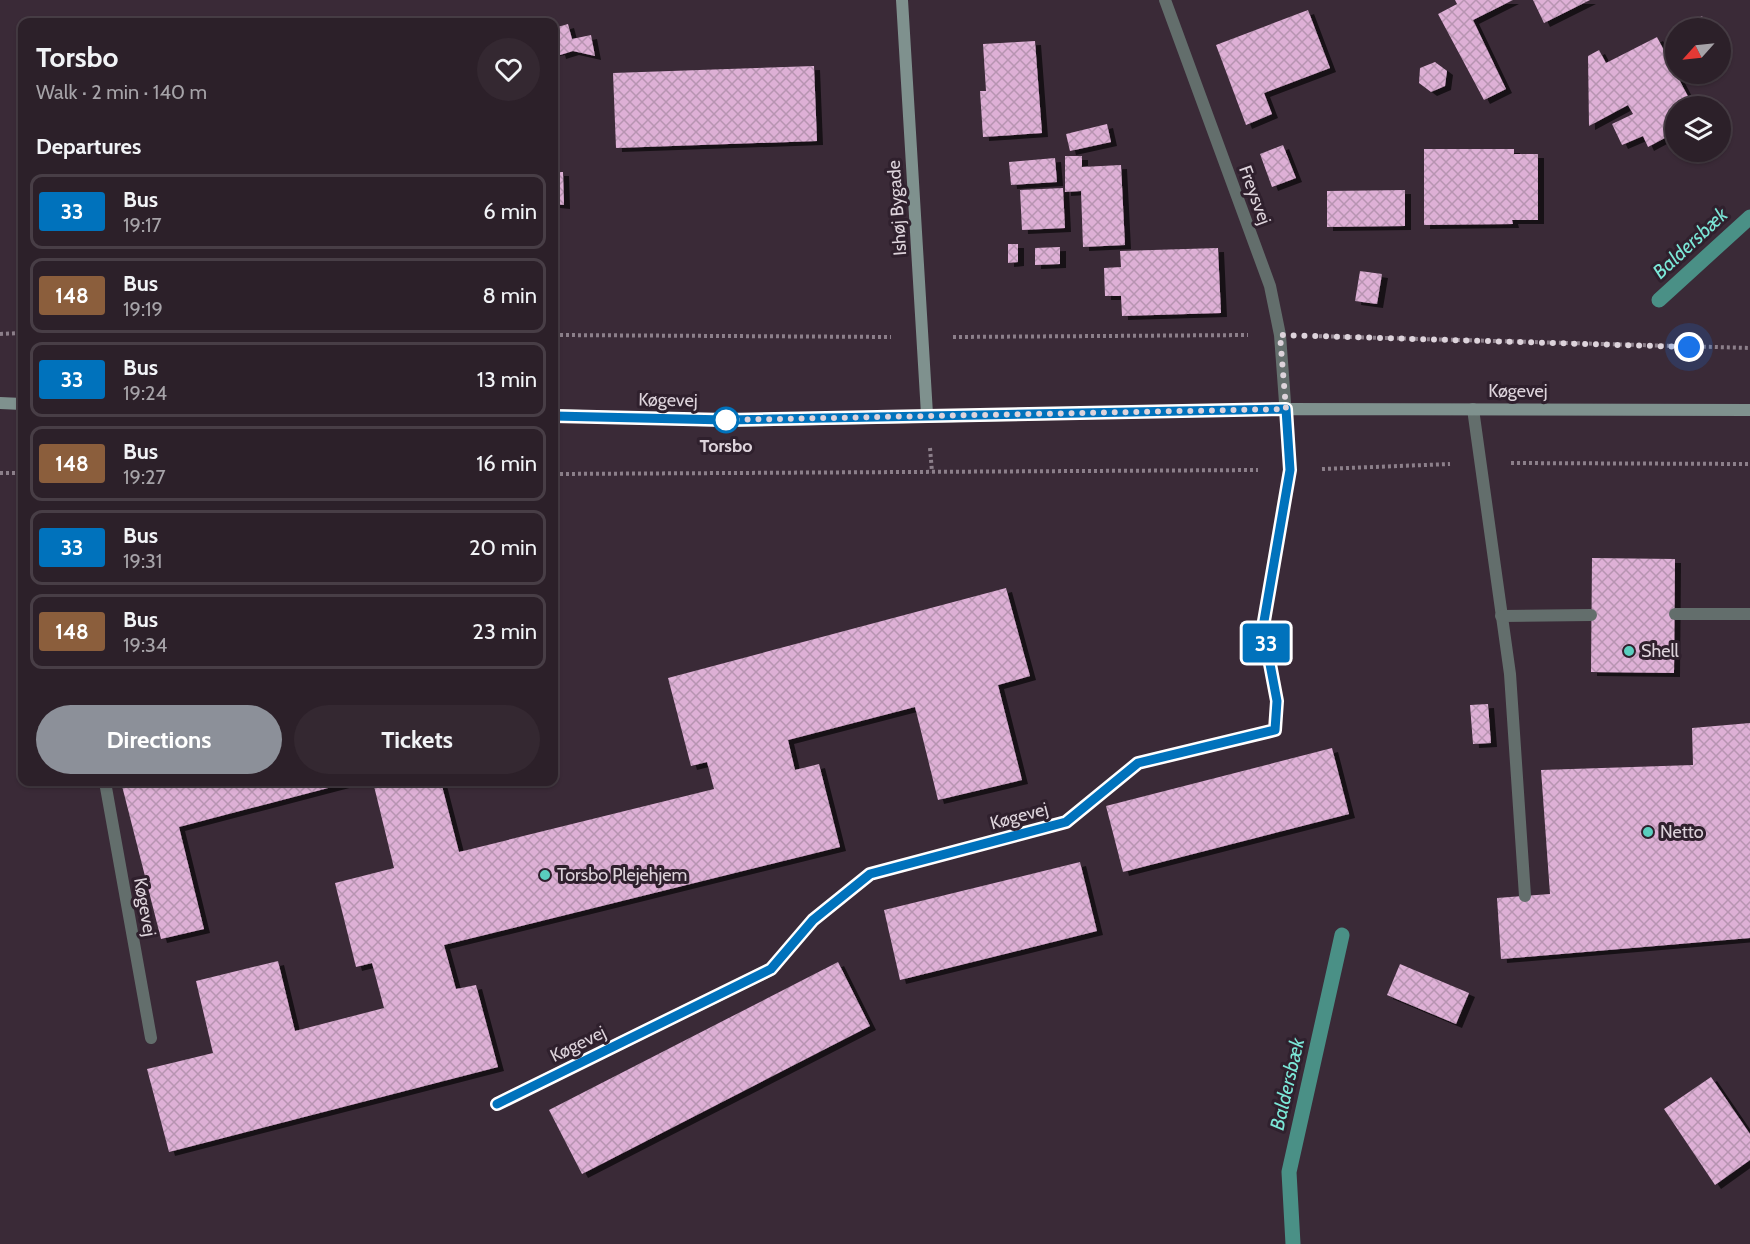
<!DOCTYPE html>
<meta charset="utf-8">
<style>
body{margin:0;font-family:Cabin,sans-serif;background:#342831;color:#f1f3f6;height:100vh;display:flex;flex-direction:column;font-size:22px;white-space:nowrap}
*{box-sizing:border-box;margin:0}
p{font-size:20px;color:#a6a3a8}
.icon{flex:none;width:33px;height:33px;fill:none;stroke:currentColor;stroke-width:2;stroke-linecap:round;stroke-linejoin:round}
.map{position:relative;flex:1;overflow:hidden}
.panel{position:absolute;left:18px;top:18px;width:540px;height:768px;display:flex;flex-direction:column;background:#2c2029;border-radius:12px;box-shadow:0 2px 4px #0004,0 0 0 2px #483e46}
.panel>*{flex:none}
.badge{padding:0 12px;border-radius:4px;font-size:21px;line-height:39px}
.needle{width:39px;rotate:243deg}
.buttons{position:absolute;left:1665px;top:18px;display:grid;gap:12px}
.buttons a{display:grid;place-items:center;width:66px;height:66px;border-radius:50%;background:#2c2029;box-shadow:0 2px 4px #0004,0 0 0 2px #483e46;font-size:30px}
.you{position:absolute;width:30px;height:30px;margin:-15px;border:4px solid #fff;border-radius:50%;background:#1a73e8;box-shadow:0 0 0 9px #1a73e833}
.map>.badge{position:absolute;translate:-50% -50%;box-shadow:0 0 0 3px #fff}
h2{padding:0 18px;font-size:22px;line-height:54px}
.round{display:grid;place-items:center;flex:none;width:63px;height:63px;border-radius:32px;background:#342831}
.overview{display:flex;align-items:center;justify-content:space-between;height:102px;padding:0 18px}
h1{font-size:28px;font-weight:700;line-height:45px}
.cta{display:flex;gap:12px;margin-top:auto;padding:12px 18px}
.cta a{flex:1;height:69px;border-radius:36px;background:#8c9099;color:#fff;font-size:24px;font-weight:700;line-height:69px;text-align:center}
.cta a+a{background:#342831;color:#f1f3f6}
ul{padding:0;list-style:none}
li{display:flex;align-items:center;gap:18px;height:75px;margin:0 12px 9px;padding:0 6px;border:3px solid #483e46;border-radius:12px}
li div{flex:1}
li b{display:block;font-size:22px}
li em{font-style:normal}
li .badge{min-width:66px;font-weight:700;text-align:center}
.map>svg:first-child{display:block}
</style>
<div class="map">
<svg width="1750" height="1244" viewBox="0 0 1750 1244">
<defs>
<pattern id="building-cross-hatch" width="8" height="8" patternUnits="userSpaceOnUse" patternTransform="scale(1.5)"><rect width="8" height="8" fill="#deb0d6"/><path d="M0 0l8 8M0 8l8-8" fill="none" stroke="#b794b1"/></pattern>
<filter id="shadow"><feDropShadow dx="6" dy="4" stdDeviation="0" flood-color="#0009"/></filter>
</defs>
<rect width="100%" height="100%" fill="#3a2a37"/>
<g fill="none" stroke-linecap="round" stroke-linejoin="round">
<g stroke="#4a9086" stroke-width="15">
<path d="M1659 300 1750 217"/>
<path d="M1293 1244 1289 1172 1342 935"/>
</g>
</g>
<g fill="url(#building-cross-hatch)" filter="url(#shadow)">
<path d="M1455 0H1513L1473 20 1506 89 1484 100 1438 14 1457 4Z"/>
<path d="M1533 0H1590L1544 23Z"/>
<path d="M1308 10 1330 68 1264 93 1272 114 1246 125 1216 45Z"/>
<path d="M1702 16 1709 28H1679Z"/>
<path d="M568 24 572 39 591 35 595 56 573 51 560 55 559 51 554 52V28Z"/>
<path d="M1657 37 1693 106H1676V132L1648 147 1643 136 1622 145 1612 124 1633 114 1628 105 1589 126 1588 56 1599 50 1606 63Z"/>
<path d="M1035 41 1042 133 983 137 980 91H986L983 44Z"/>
<path d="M1435 62 1447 71 1445 86 1431 92 1419 83 1420 68Z"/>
<path d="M814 66 817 141 616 148 613 73Z"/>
<path d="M1107 124 1111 142 1070 151 1066 134Z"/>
<path d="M1283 145 1296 178 1272 187 1260 154Z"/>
<path d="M1424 149H1514V154H1538V220H1512L1513 224 1424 225Z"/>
<path d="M1065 156H1082V167L1121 165 1125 245 1083 247 1081 191 1065 192Z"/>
<path d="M1055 158 1057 182 1011 185 1009 162Z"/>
<path d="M554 172H563L564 205 554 204Z"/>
<path d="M1063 188 1065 228 1022 230 1020 190Z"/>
<path d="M1405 190V226L1327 227V191Z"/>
<path d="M1008 244H1018V262L1008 263Z"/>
<path d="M1060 247V264L1035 265V248Z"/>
<path d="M1218 248 1221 313 1122 316 1121 296H1105L1104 268 1121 267 1120 251Z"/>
<path d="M1360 271 1382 274 1377 304 1355 301Z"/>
<path d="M1592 558 1675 559 1674 673 1591 672Z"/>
<path d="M1006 588 1030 676 998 685 1022 780 938 800 915 707 788 740 795 770 819 764 840 847 444 945 456 989 476 985 498 1067 169 1152 147 1069 213 1053 196 981 278 961 295 1031 384 1008 372 963 356 967 335 883 394 868 373 782H441L459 852 714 789 707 762 691 766 668 678Z"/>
<path d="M1488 704 1491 743 1473 744 1470 705Z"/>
<path d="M1750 723V938L1501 959 1497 898 1550 894 1541 770 1693 765 1692 728Z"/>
<path d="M1332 748 1349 814 1123 872 1106 806Z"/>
<path d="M121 782H351L179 827 204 929 161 939Z"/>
<path d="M1080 862 1097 931 900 980 884 910Z"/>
<path d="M838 962 870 1026 582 1174 549 1110Z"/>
<path d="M1400 964 1469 993 1456 1024 1387 995Z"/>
<path d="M1711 1077 1750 1134V1160L1715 1185 1664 1109Z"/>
</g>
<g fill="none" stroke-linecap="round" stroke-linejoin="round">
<g stroke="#8c7f8a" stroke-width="4" stroke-dasharray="3 3" stroke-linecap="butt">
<path d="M0 334 22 333"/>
<path d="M554 335 891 337"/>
<path d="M1313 336 1750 348"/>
<path d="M953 337 1248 335"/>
<path d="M930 448 932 472"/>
<path d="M1511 463 1750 464"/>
<path d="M1322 469 1450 464"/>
<path d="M0 473H22"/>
<path d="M554 474 1258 470"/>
</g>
<g stroke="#636e6c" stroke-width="12">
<path d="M1473 409 1510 674 1525 896"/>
<path d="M1675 614H1750"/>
<path d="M1501 616 1591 615"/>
</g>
<g stroke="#636e6c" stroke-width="12">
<path d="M105 782 151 1038"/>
<path d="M497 1104 771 970 813 920 870 874 1066 822 1138 763 1275 730 1277 701 1263 627 1290 470 1280 335 1270 286 1165 0"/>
</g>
<g stroke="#7f918e" stroke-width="12">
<path d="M902 0 927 414"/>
<path d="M0 403 22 404"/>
<path d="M554 415 726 421 1286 409 1750 410"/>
</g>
</g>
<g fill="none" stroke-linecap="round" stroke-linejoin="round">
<defs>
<path id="line" d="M497 1104 771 969 813 920 870 874 1066 822 1138 763 1275 730 1277 701 1263 627 1290 470 1286 409 726 420 554 416"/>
</defs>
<use href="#line" stroke="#fff" stroke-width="14"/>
<use href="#line" stroke="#0072bc" stroke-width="9"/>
<path stroke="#ddd3db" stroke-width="6" stroke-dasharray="0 10.8" d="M726 420 1286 409 1280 335 1689 347"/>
</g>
<circle fill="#fff" stroke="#0072bc" stroke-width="3" cx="726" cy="420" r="12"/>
<g fill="#59cebe" stroke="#2f202d" stroke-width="2">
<circle cx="1629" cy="651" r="6"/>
<circle cx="1648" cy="832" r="6"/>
<circle cx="545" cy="875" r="6"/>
</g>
<g text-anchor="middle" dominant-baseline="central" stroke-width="6" stroke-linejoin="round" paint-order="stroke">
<g font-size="18" fill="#ddd3db" stroke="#2f202d">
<text transform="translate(1255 195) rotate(70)">Freysvej</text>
<text transform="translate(897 208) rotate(-94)">Ishøj Bygade</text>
<text x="1518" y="391">Køgevej</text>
<text transform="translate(668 400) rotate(1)">Køgevej</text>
<text transform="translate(1019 816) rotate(-15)">Køgevej</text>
<text transform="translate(145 907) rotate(80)">Køgevej</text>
<text transform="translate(578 1044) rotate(-26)">Køgevej</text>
</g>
<g font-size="18" font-weight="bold" fill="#ddd3db" stroke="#2f202d">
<text x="726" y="446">Torsbo</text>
</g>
<g font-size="18" fill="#ddd3db" stroke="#2f202d" text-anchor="start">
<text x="1641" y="651">Shell</text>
<text x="1660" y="832">Netto</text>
<text x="557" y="875">Torsbo Plejehjem</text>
</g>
<g font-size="20" font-style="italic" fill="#7be7d7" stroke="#2f202d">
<text transform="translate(1690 243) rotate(-43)">Baldersbæk</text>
<text transform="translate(1287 1084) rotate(-77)">Baldersbæk</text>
</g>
</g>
</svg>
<div class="buttons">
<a><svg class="needle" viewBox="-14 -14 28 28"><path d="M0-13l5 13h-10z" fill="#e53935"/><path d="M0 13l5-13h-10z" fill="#a6a3a8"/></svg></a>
<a><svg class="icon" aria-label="layers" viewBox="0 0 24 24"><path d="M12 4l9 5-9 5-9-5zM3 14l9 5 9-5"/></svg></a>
</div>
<div class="you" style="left:1689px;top:347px"></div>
<b class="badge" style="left:1266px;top:643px;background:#0072bc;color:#fff">33</b>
<section class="panel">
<div class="overview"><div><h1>Torsbo</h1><p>Walk · 2 min · 140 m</p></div><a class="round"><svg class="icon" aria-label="heart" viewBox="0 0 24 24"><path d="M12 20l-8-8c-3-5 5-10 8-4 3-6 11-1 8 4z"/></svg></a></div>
<h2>Departures</h2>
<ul>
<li><span class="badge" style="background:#0072bc;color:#fff">33</span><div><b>Bus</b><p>19:17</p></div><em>6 min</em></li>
<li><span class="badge" style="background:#8b5e3c;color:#fff">148</span><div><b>Bus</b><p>19:19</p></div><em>8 min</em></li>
<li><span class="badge" style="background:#0072bc;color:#fff">33</span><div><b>Bus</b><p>19:24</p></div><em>13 min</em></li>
<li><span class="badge" style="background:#8b5e3c;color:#fff">148</span><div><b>Bus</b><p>19:27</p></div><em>16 min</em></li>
<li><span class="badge" style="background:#0072bc;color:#fff">33</span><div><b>Bus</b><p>19:31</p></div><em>20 min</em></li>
<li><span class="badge" style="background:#8b5e3c;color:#fff">148</span><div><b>Bus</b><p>19:34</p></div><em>23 min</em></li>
</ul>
<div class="cta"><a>Directions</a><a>Tickets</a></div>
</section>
</div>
